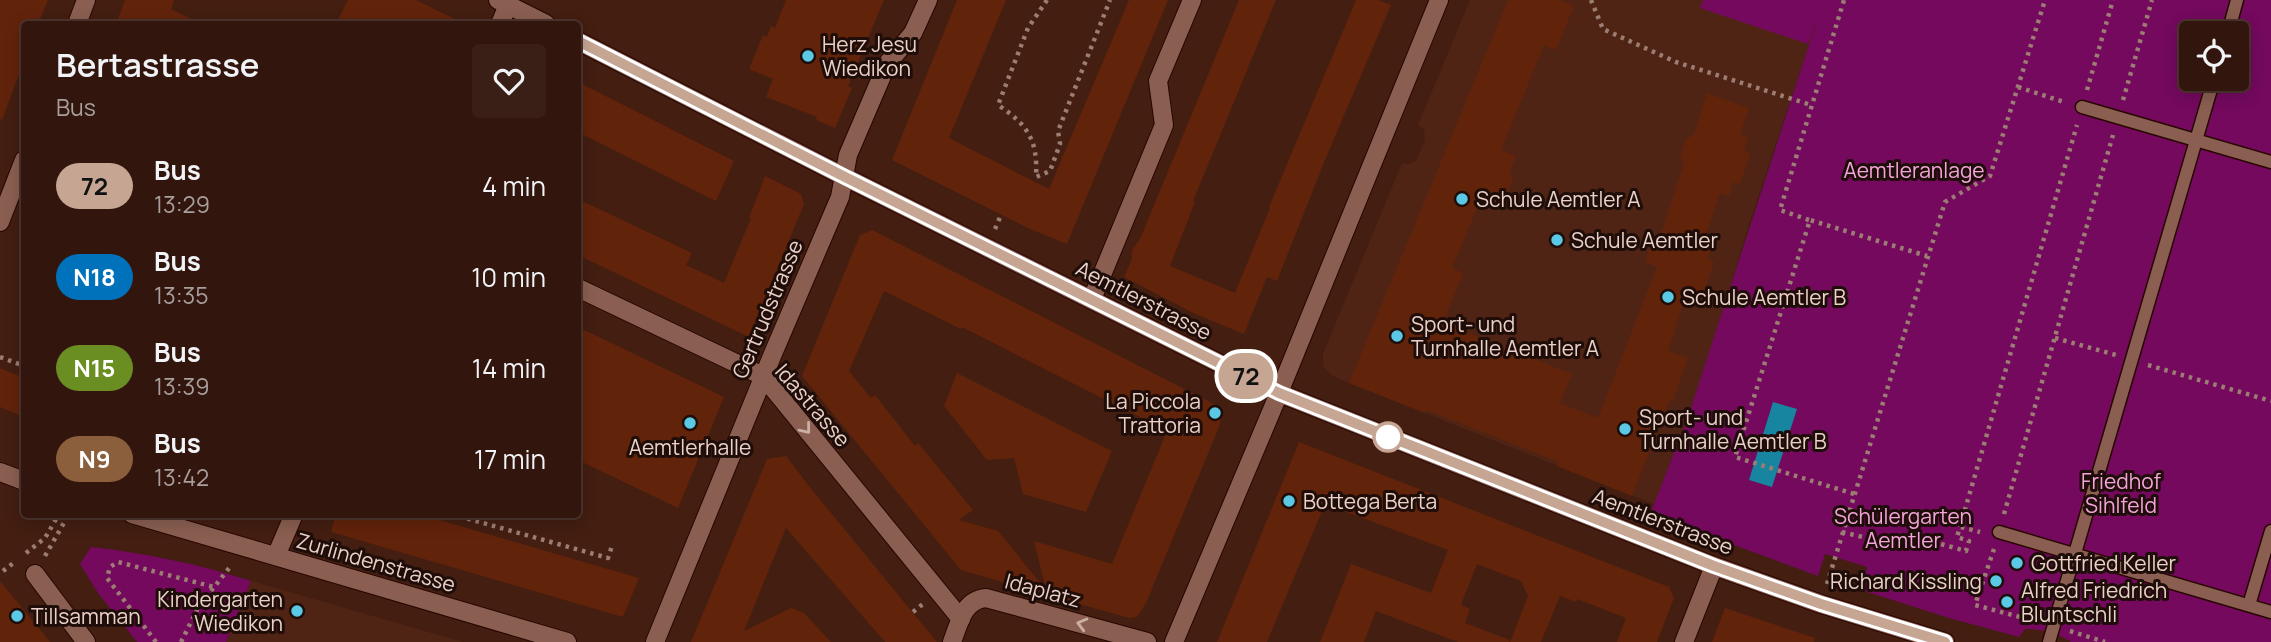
<!DOCTYPE html>
<meta charset="utf-8">
<style>
body{margin:0;font-family:Manrope,sans-serif;background:#3a1f16;color:#f1f3f6;height:100vh;display:flex;flex-direction:column;font-size:26px;white-space:nowrap}
*{box-sizing:border-box;margin:0}
p{font-size:23px;color:#a89f9d}
.icon{flex:none;width:38px;height:38px;fill:none;stroke:currentColor;stroke-width:2;stroke-linecap:round;stroke-linejoin:round}
.map{position:relative;flex:1;overflow:hidden}
.sheet{position:absolute;left:21px;top:21px;width:560px;height:497px;display:flex;flex-direction:column;background:#32160d;border-radius:7px;box-shadow:0 4px 18px #0003,0 0 0 2px #4d352e}
.sheet>*{flex:none}
.badge{padding:0 14px;border-radius:23px;font-size:24px;line-height:46px}
.controls{position:absolute;left:2179px;top:21px;display:grid;gap:14px}
.controls a{display:grid;place-items:center;width:70px;height:70px;border-radius:7px;background:#32160d;box-shadow:0 4px 18px #0003,0 0 0 2px #4d352e;font-size:35px}
.map>.badge{position:absolute;translate:-50% -50%;box-shadow:0 0 0 4px #fff}
.round{display:grid;place-items:center;flex:none;width:74px;height:74px;border-radius:7px;background:#3a1f16}
.head{display:flex;align-items:center;justify-content:space-between;height:119px;padding:0 35px}
h1{font-size:33px;font-weight:600;line-height:52px}
ul{padding:0;list-style:none}
li{display:flex;align-items:center;gap:21px;height:91px;padding:0 35px}
li div{flex:1}
li b{display:block;font-size:26px}
li em{font-style:normal}
li .badge{min-width:77px;font-weight:700;text-align:center}
.map>svg:first-child{display:block}
</style>
<div class="map">
<svg width="2271" height="642" viewBox="0 0 2271 642">
<rect width="100%" height="100%" fill="#431e11"/>
<g fill="#502415">
<path d="M1470 0H1824L1748 227 1722 314 1687 420 1654 504 1349 383 1331 375 1323 366V354L1402 163 1409 164 1416 161 1425 141 1424 129 1418 125Z"/>
<path d="M251 581 463 642H226Z"/>
</g>
<g fill="#74095e" fill-rule="evenodd">
<path d="M1703 0H2271V642H2071C2058 633 2040 629 2025 629L2019 637 1949 618 1861 590 1867 567 1825 554 1818 576 1650 514 1687 420 1818 17 1808 44 1700 8ZM2191 33H2236V79H2191Z"/>
<path d="M91 547C146 553 198 564 251 581L226 642H137L98 593 80 564Z"/>
</g>
<path fill="#17859f" d="M1773 402 1797 409 1772 487 1749 480Z"/>
<g fill="#62230b" fill-rule="evenodd">
<path d="M0 0H48L38 24H24V60L2 120 0 119Z"/>
<path d="M125 0H174L171 9 202 24H116Z"/>
<path d="M348 0H416L465 24H336Z"/>
<path d="M786 0H884L848 86 852 88 835 128 816 120 817 117 766 97 773 79 749 69 763 35 767 37 771 26 775 28Z"/>
<path d="M957 0H1006L949 138 1049 189 1129 0H1168L1067 244 1030 229 892 160Z"/>
<path d="M1239 0H1276L1193 201 1195 202 1170 266 1235 293 1270 208 1269 207 1356 0H1378L1391 5 1325 160 1277 281 1267 277 1244 334 1193 313 1124 277 1132 259V250L1140 239Z"/>
<path d="M1508 0H1559L1574 6 1556 50 1544 45 1501 150 1516 156 1510 171 1513 178 1508 191 1500 195 1494 209 1479 203 1452 268 1463 273 1443 323 1572 374 1560 403 1598 418 1657 267 1645 262 1650 247 1658 243 1684 164 1680 158 1686 139 1694 135 1707 93 1749 108 1740 134 1748 136 1744 151 1750 154 1740 184 1733 182 1729 196 1720 193 1704 241 1713 244 1708 259 1714 262 1704 292 1698 290 1693 304 1684 301 1668 351 1688 358 1673 401 1670 400 1632 496 1557 466 1559 462 1426 410 1425 413 1349 383Z"/>
<path d="M578 82 734 161 716 201 578 132Z"/>
<path d="M765 176 801 194 804 204 749 337 578 255V199L692 253 686 265 724 283 751 218H749Z"/>
<path d="M872 230 1220 407 1222 414 1219 427 1146 603 1137 617 1129 618 961 570 802 376 860 235ZM884 291 961 329 962 327 1167 431 1112 564 1034 541 1046 590 998 531 959 520 973 510 918 443 915 446 875 395 871 398 849 371Z"/>
<path d="M578 327 724 397 678 508 578 460Z"/>
<path d="M0 368 24 378V417L0 407Z"/>
<path d="M957 373 1112 451 1086 512 1023 494 1014 458 987 460 944 406Z"/>
<path d="M1299 442 1669 587 1674 598 1657 642H1617L1626 618 1577 599 1576 602 1560 596 1541 642H1510L1528 596 1521 581 1477 564 1461 605 1470 609 1465 623 1510 640 1509 642H1458L1376 611 1364 642H1320L1351 564 1431 593 1448 550 1325 504 1267 642H1217Z"/>
<path d="M786 456 812 490 937 642H885L786 528 744 631 791 608 804 613 831 642H691L767 459Z"/>
<path d="M336 514H419L639 578 623 617 331 532Z"/>
<path d="M0 581 50 642H0Z"/>
<path d="M1725 608 1815 638 1814 642H1712Z"/>
</g>
<g fill="none" stroke-linecap="round" stroke-linejoin="round">
<defs>
<g id="lane">
<path d="M2228 33 2237 0"/>
<path d="M2082 107 2271 162"/>
<path d="M1999 532 2271 612"/>
<path d="M2249 605 2271 531"/>
<path d="M2049 642 2214 79"/>
</g>
<g id="street">
<path d="M500 24 508 5"/>
<path d="M578 288 763 376 961 619"/>
<path d="M1092 299 1164 125 1158 81 1192 0"/>
<path d="M0 472 24 481"/>
<path d="M132 514 567 642"/>
<path d="M276 556 294 514"/>
<path d="M35 574 86 642"/>
<path d="M655 642 772 356 840 197 848 155 887 64 913 33 928 0"/>
<path d="M952 642C959 624 963 600 986 598L1147 642"/>
<path d="M1174 642 1274 405 1439 0"/>
<path d="M1684 642 1714 566"/>
</g>
<g id="secondary">
<path d="M498 0 546 24"/>
<path d="M77 24 86 0"/>
<path d="M578 41 845 177 1279 393 1714 566 1821 604 1945 642"/>
<path d="M0 222 24 160"/>
</g>
</defs>
<use href="#lane" stroke="#270600" stroke-width="15"/>
<use href="#street" stroke="#270600" stroke-width="20"/>
<use href="#secondary" stroke="#270600" stroke-width="20"/>
<g stroke="#9c7d73" stroke-width="4.5" stroke-dasharray="3.5 5" stroke-linecap="butt">
<path d="M1047 0 1028 28 998 105C1028 125 1038 140 1036 177L1050 171 1060 144 1058 131 1110 0"/>
<path d="M1591 0 1603 29 1676 62 1811 105"/>
<path d="M2018 87 2064 102"/>
<path d="M2087 90 2113 0"/>
<path d="M2123 100 2152 0"/>
<path d="M1809 220 1780 210 1844 0"/>
<path d="M995 229 1001 215"/>
<path d="M2055 338 2116 355"/>
<path d="M0 357 24 366"/>
<path d="M2148 365 2271 401"/>
<path d="M1854 494 1735 457 1810 220 1927 256"/>
<path d="M451 514 608 558 612 546"/>
<path d="M2004 514 2113 135"/>
<path d="M1961 527 1980 532"/>
<path d="M1842 532 1883 542 1912 536 1966 551 1969 541 1957 537 2077 125"/>
<path d="M1994 549 1975 605 2035 621"/>
<path d="M26 553 45 538 59 514"/>
<path d="M45 556 69 514"/>
<path d="M3 571 16 561"/>
<path d="M1827 584 1945 202 1990 176 2045 0"/>
<path d="M913 612 924 603"/>
<path d="M2070 631 2105 642"/>
<path d="M156 642 107 578 110 567 118 562 214 587"/>
<path d="M181 642 199 606 230 567"/>
</g>
<use href="#lane" stroke="#8a5f51" stroke-width="12"/>
<use href="#street" stroke="#8a5f51" stroke-width="18"/>
<use href="#secondary" stroke="#8a5f51" stroke-width="18"/>
</g>
<defs><path id="oneway-chevron" d="M-2-3.5L2.5 0L-2 3.5" fill="none" stroke-width="1.6" stroke-linecap="round" stroke-linejoin="round" transform="scale(1.75)"/></defs>
<g stroke="#cdaea4">
<use href="#oneway-chevron" transform="translate(806 429) rotate(51)"/>
<use href="#oneway-chevron" transform="translate(1082 624) rotate(-165)"/>
</g>
<g fill="none" stroke-linecap="round" stroke-linejoin="round">
<defs>
<path id="line" d="M578 41 845 177 1279 393 1714 566 1821 604 1945 642"/>
</defs>
<use href="#line" stroke="#fff" stroke-width="16"/>
<use href="#line" stroke="#c6a693" stroke-width="10"/>
</g>
<g fill="#5bc8e6" stroke="#1e0d08" stroke-width="2.5">
<circle cx="808" cy="56" r="7"/>
<circle cx="1462" cy="199" r="7"/>
<circle cx="1557" cy="240" r="7"/>
<circle cx="1668" cy="297" r="7"/>
<circle cx="1397" cy="336" r="7"/>
<circle cx="1215" cy="413" r="7"/>
<circle cx="690" cy="423" r="7"/>
<circle cx="1625" cy="429" r="7"/>
<circle cx="1289" cy="501" r="7"/>
<circle cx="2017" cy="563" r="7"/>
<circle cx="1996" cy="581" r="7"/>
<circle cx="2007" cy="602" r="7"/>
<circle cx="297" cy="611" r="7"/>
<circle cx="17" cy="616" r="7"/>
</g>
<circle fill="#fff" stroke="#c6a693" stroke-width="3.5" cx="1388" cy="437" r="14"/>
<g text-anchor="middle" dominant-baseline="central" stroke-width="6" stroke-linejoin="round" paint-order="stroke">
<g font-size="21" fill="#ead0c8" stroke="#1e0d08" text-anchor="start">
<text x="822" y="44">Herz Jesu<tspan x="822" dy="24">Wiedikon</tspan></text>
<text x="1476" y="199">Schule Aemtler A</text>
<text x="1571" y="240">Schule Aemtler</text>
<text x="1682" y="297">Schule Aemtler B</text>
<text x="1411" y="324">Sport- und<tspan x="1411" dy="24">Turnhalle Aemtler A</tspan></text>
<text x="1201" y="401" text-anchor="end">La Piccola<tspan x="1201" dy="24">Trattoria</tspan></text>
<text x="1639" y="417">Sport- und<tspan x="1639" dy="24">Turnhalle Aemtler B</tspan></text>
<text x="690" y="447" text-anchor="middle">Aemtlerhalle</text>
<text x="1303" y="501">Bottega Berta</text>
<text x="2031" y="563">Gottfried Keller</text>
<text x="1982" y="581" text-anchor="end">Richard Kissling</text>
<text x="2021" y="590">Alfred Friedrich<tspan x="2021" dy="24">Bluntschli</tspan></text>
<text x="283" y="599" text-anchor="end">Kindergarten<tspan x="283" dy="24">Wiedikon</tspan></text>
<text x="31" y="616">Tillsamman</text>
</g>
<g font-size="21" fill="#f4a4da" stroke="#1e0d08">
<text x="1914" y="170">Aemtleranlage</text>
<text x="2121" y="481">Friedhof<tspan x="2121" dy="24">Sihlfeld</tspan></text>
<text x="1903" y="516">Schülergarten<tspan x="1903" dy="24">Aemtler</tspan></text>
</g>
<g font-size="21" fill="#ead0c8" stroke="#1e0d08">
<text transform="translate(1144 300) rotate(27)">Aemtlerstrasse</text>
<text transform="translate(767 309) rotate(-67)">Gertrudstrasse</text>
<text transform="translate(813 405) rotate(49)">Idastrasse</text>
<text transform="translate(1663 521) rotate(21)">Aemtlerstrasse</text>
<text transform="translate(376 562) rotate(16)">Zurlindenstrasse</text>
<text transform="translate(1043 590) rotate(15)">Idaplatz</text>
</g>
</g>
</svg>
<div class="controls">
<a><svg class="icon" aria-label="locate" viewBox="0 0 24 24"><circle cx="12" cy="12" r="6"/><path d="M12 2v4M12 18v4M2 12h4M18 12h4"/></svg></a>
</div>
<b class="badge" style="left:1246px;top:376px;background:#c6a693;color:#111">72</b>
<section class="sheet">
<div class="head"><div><h1>Bertastrasse</h1><p>Bus</p></div><a class="round"><svg class="icon" aria-label="heart" viewBox="0 0 24 24"><path d="M12 20l-8-8c-3-5 5-10 8-4 3-6 11-1 8 4z"/></svg></a></div>
<ul>
<li><span class="badge" style="background:#c6a693;color:#111">72</span><div><b>Bus</b><p>13:29</p></div><em>4 min</em></li>
<li><span class="badge" style="background:#0072bc;color:#fff">N18</span><div><b>Bus</b><p>13:35</p></div><em>10 min</em></li>
<li><span class="badge" style="background:#6b8e23;color:#fff">N15</span><div><b>Bus</b><p>13:39</p></div><em>14 min</em></li>
<li><span class="badge" style="background:#8b5e3c;color:#fff">N9</span><div><b>Bus</b><p>13:42</p></div><em>17 min</em></li>
</ul>
</section>
</div>
